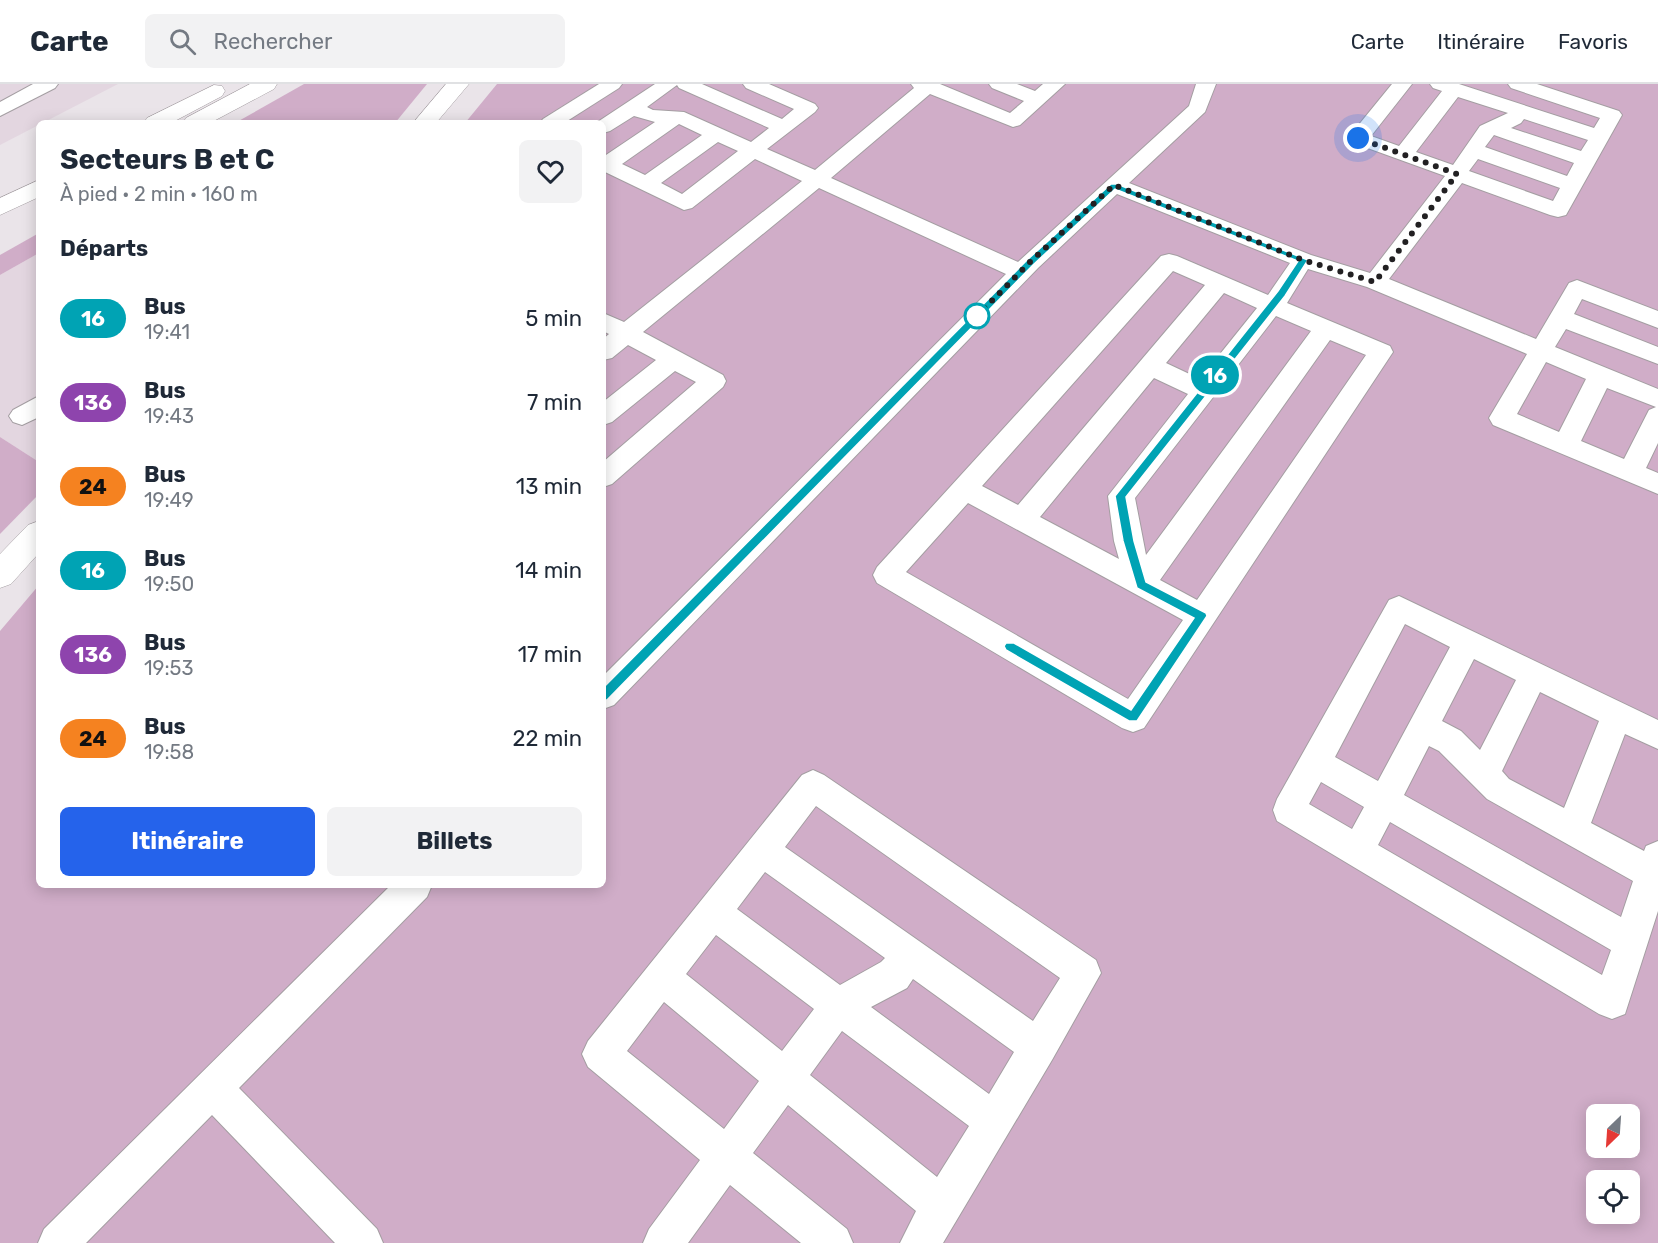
<!DOCTYPE html>
<html lang="fr">
<meta charset="utf-8">
<style>
body{margin:0;font-family:Rubik,sans-serif;background:#f2f2f3;color:#1f2937;height:100vh;display:flex;flex-direction:column;font-size:22px;white-space:nowrap}
*{box-sizing:border-box;margin:0}
p{font-size:20px;color:#747a83}
.icon{flex:none;width:33px;height:33px;fill:none;stroke:currentColor;stroke-width:2;stroke-linecap:round;stroke-linejoin:round}
.map{position:relative;flex:1;overflow:hidden}
.drawer{position:absolute;left:36px;top:36px;width:570px;height:768px;display:flex;flex-direction:column;background:#fff;border-radius:9px;box-shadow:0 3px 15px #0003}
.drawer>*{flex:none}
.badge{padding:0 12px;border-radius:20px;font-size:21px;line-height:39px}
.needle{width:39px;rotate:205deg}
.buttons{position:absolute;left:1586px;top:1020px;display:grid;gap:12px}
.buttons a{display:grid;place-items:center;width:54px;height:54px;border-radius:9px;background:#fff;box-shadow:0 3px 15px #0003;font-size:30px}
.you{position:absolute;width:30px;height:30px;margin:-15px;border:4px solid #fff;border-radius:50%;background:#1a73e8;box-shadow:0 0 0 9px #1a73e833}
.map>.badge{position:absolute;translate:-50% -50%;box-shadow:0 0 0 3px #fff}
h2{padding:0 24px;font-size:22px;line-height:54px}
.round{display:grid;place-items:center;flex:none;width:63px;height:63px;border-radius:9px;background:#f2f2f3}
.summary{display:flex;align-items:center;justify-content:space-between;height:102px;padding:0 24px}
h1{font-size:28px;font-weight:700;line-height:45px}
.primary-button{display:flex;gap:12px;margin-top:auto;padding:12px 24px}
.primary-button a{flex:1;height:69px;border-radius:9px;background:#2563eb;color:#fff;font-size:24px;font-weight:700;line-height:69px;text-align:center}
.primary-button a+a{background:#f2f2f3;color:#1f2937}
ul{padding:0;list-style:none}
li{display:flex;align-items:center;gap:18px;height:84px;padding:0 24px}
li div{flex:1}
li b{display:block;font-size:22px}
li em{font-style:normal}
li .badge{min-width:66px;font-weight:700;text-align:center}
header{display:flex;align-items:center;gap:36px;box-sizing:border-box;height:84px;padding:0 30px;background:#fff;border-bottom:2px solid #e0e1e3}
header strong{font-size:28px}
nav{display:flex;gap:33px;margin-inline-start:auto;font-size:21px}
.search{width:420px;height:54px;background:#f2f2f3;display:flex;align-items:center;gap:15px;box-sizing:border-box;padding:0 21px;border-radius:9px;color:#747a83;font-size:22px}
.map>svg:first-child{display:block}
</style>
<header>
<strong>Carte</strong>
<div class="search"><svg class="icon" aria-label="search" viewBox="0 0 24 24"><circle cx="10" cy="10" r="6"/><path d="M15 15l6 6"/></svg>Rechercher</div>
<nav><a>Carte</a><a>Itinéraire</a><a>Favoris</a></nav>
</header>
<div class="map">
<svg width="1658" height="1159" viewBox="0 0 1658 1159">
<rect width="100%" height="100%" fill="#eae4e9"/>
<g fill="#e3d6e0">
<path d="M0 0H118L0 61Z"/>
<path d="M39 169V378L0 353V191Z"/>
</g>
<g fill="#d0adc8" fill-rule="evenodd">
<path d="M304 0H427L395 39H235Z"/>
<path d="M497 0H1658V1159H0V547L39 501V801H603V39H465ZM1596 1030H1629V1064H1596ZM1596 1096H1629V1130H1596Z"/>
<path d="M39 149V169L0 191V171Z"/>
<path d="M0 353 39 378V410L0 450Z"/>
</g>
<g fill="none" stroke-linecap="round" stroke-linejoin="round">
<defs>
<g id="lane">
<path d="M33 0H58L55 4 0 32V18Z"/>
<path d="M599 0H622L619 4 564 39H540L543 35Z"/>
<path d="M655 0H702L782 35 794 25 746 4 743 0H769L815 20 818 24 815 28 767 65 815 86 914 4 911 0H940L1010 29 1024 17 992 4 989 0H1017L1035 7 1043 0H1065L1020 41 1013 43 930 10 831 94 1018 178 1189 22 1196 0H1216L1205 28 1129 99 1311 171 1370 189 1445 92 1351 58 1348 54 1392 0H1412L1371 52 1399 62 1442 7 1433 4 1430 0H1459L1594 44 1600 34 1511 4 1508 0H1537L1619 27 1622 31 1566 131 1558 133 1550 131 1462 99 1389 195 1536 255 1569 199 1577 196 1658 227V244L1582 215 1574 230 1658 263V280L1566 245 1555 263 1658 305V359L1646 384 1658 389V410L1493 341 1489 334 1527 270 1367 203 1308 185 1287 219 1390 262 1393 268 1144 644 1133 648 1122 644 877 499 873 491 877 483 1161 172 1169 170 1177 172 1268 211 1290 179 1117 110 1038 184 614 621 603 625V592L1006 190 819 104 643 248 723 291 726 297 723 303 612 400 603 403V378L696 298 675 287 612 338 603 341V318L656 276 628 261 612 274 603 276V255L609 250 603 247V229L624 238 802 97 755 75 692 124 684 126 603 87V73L655 38 634 32 610 47 603 49V39H596ZM677 1 679 4 769 44 751 58 684 28 653 26 647 23ZM1458 13 1508 29 1480 42 1453 81 1416 68ZM1524 35 1588 56 1581 67 1511 44 1521 39ZM679 40 702 51 645 91 622 80ZM1494 51 1574 79 1567 92 1485 63ZM718 58 738 67 682 110 661 99ZM1478 75 1560 104 1553 117 1469 87ZM1173 187 1205 201 1018 421 982 402ZM1224 209 1257 224 1200 295 1166 279ZM1276 232 1311 247 1146 471 1135 414ZM1330 256 1366 271 1197 516 1160 496ZM1546 278 1586 295 1559 348 1517 330ZM1154 294 1188 310 1108 412 1114 457 1119 475 1040 433ZM1607 304 1656 323 1649 326 1624 375 1581 357ZM968 419 1183 536 1128 615 906 488Z"/>
<path d="M39 312V333L22 341 13 338 9 332 13 326Z"/>
<path d="M1399 512 1658 636V665L1625 650 1591 739 1644 767 1646 762 1658 757V827L1625 930 1612 935 1599 930 1277 737 1273 726 1277 715 1389 516ZM1405 540 1450 563 1378 697 1335 673ZM1474 575 1516 596 1480 666 1461 647 1442 637ZM1540 608 1599 637 1564 724 1509 695 1502 687ZM1429 662 1439 667 1487 715 1633 797 1621 833 1404 711ZM1321 698 1364 723 1352 745 1309 720ZM1390 738 1611 866 1602 891 1378 761Z"/>
<path d="M813 686 824 691 1096 876 1101 889 1052 976 943 1159H900L916 1127 788 1021 753 1069 847 1145 853 1159H801L730 1101 688 1159H643L649 1145 700 1076 588 983 582 970 588 957 802 691ZM816 722 1060 894 1033 937 785 763ZM765 788 885 874 881 878 840 901 737 825ZM716 851 814 925 782 967 686 890ZM913 895 1014 968 989 1010 871 923 907 904ZM664 918 759 997 724 1045 627 967ZM842 947 969 1042 937 1093 810 991Z"/>
<path d="M391 801H432L427 813 239 1004 377 1145 383 1159H335L212 1031 86 1159H38L44 1145Z"/>
</g>
<g id="secondary">
<path d="M250 0H277L274 5 210 39H183L186 34Z"/>
<path d="M446 0H469L436 39H413Z"/>
<path d="M214 1 222 2 225 7 222 12 171 39H144L147 34Z"/>
<path d="M39 96V113L0 131V114Z"/>
<path d="M39 437V469L11 500 0 504V470L28 441Z"/>
</g>
</defs>
<use href="#lane" stroke="#a49ea2" stroke-width="2"/>
<use href="#secondary" stroke="#a49ea2" stroke-width="1"/>
<use href="#lane" fill="#fff" fill-rule="evenodd"/>
<use href="#secondary" fill="#fff" fill-rule="evenodd"/>
</g>
<path fill="#00a3b4" stroke="#fff" stroke-width="1.5" d="M1111 100H1117L1308 176 1285 212 1126 413 1134 457 1146 498 1206 529 1207 532 1137 637H1129L1006 566 1004 562 1006 559H1014L1131 626 1194 534 1137 504 1123 457 1115 412 1278 207 1298 177 1115 105 1033 181 607 616H599V608L1027 176Z"/>
<g fill="none" stroke-linecap="round" stroke-linejoin="round">
<path stroke="#222022" stroke-width="6" stroke-dasharray="0 10.8" d="M977 232 1030 178 1114 101 1303 176 1375 198 1457 90 1358 54"/>
</g>
<circle fill="#fff" stroke="#00a3b4" stroke-width="3" cx="977" cy="232" r="12"/>
</svg>
<div class="buttons">
<a><svg class="needle" viewBox="-14 -14 28 28"><path d="M0-13l5 13h-10z" fill="#e53935"/><path d="M0 13l5-13h-10z" fill="#747a83"/></svg></a>
<a><svg class="icon" aria-label="locate" viewBox="0 0 24 24"><circle cx="12" cy="12" r="6"/><path d="M12 2v4M12 18v4M2 12h4M18 12h4"/></svg></a>
</div>
<div class="you" style="left:1358px;top:54px"></div>
<b class="badge" style="left:1215px;top:291px;background:#00a3b4;color:#fff">16</b>
<section class="drawer">
<div class="summary"><div><h1>Secteurs B et C</h1><p>À pied · 2 min · 160 m</p></div><a class="round"><svg class="icon" aria-label="heart" viewBox="0 0 24 24"><path d="M12 20l-8-8c-3-5 5-10 8-4 3-6 11-1 8 4z"/></svg></a></div>
<h2>Départs</h2>
<ul>
<li><span class="badge" style="background:#00a3b4;color:#fff">16</span><div><b>Bus</b><p>19:41</p></div><em>5 min</em></li>
<li><span class="badge" style="background:#8e44ad;color:#fff">136</span><div><b>Bus</b><p>19:43</p></div><em>7 min</em></li>
<li><span class="badge" style="background:#f58220;color:#111">24</span><div><b>Bus</b><p>19:49</p></div><em>13 min</em></li>
<li><span class="badge" style="background:#00a3b4;color:#fff">16</span><div><b>Bus</b><p>19:50</p></div><em>14 min</em></li>
<li><span class="badge" style="background:#8e44ad;color:#fff">136</span><div><b>Bus</b><p>19:53</p></div><em>17 min</em></li>
<li><span class="badge" style="background:#f58220;color:#111">24</span><div><b>Bus</b><p>19:58</p></div><em>22 min</em></li>
</ul>
<div class="primary-button"><a>Itinéraire</a><a>Billets</a></div>
</section>
</div>
